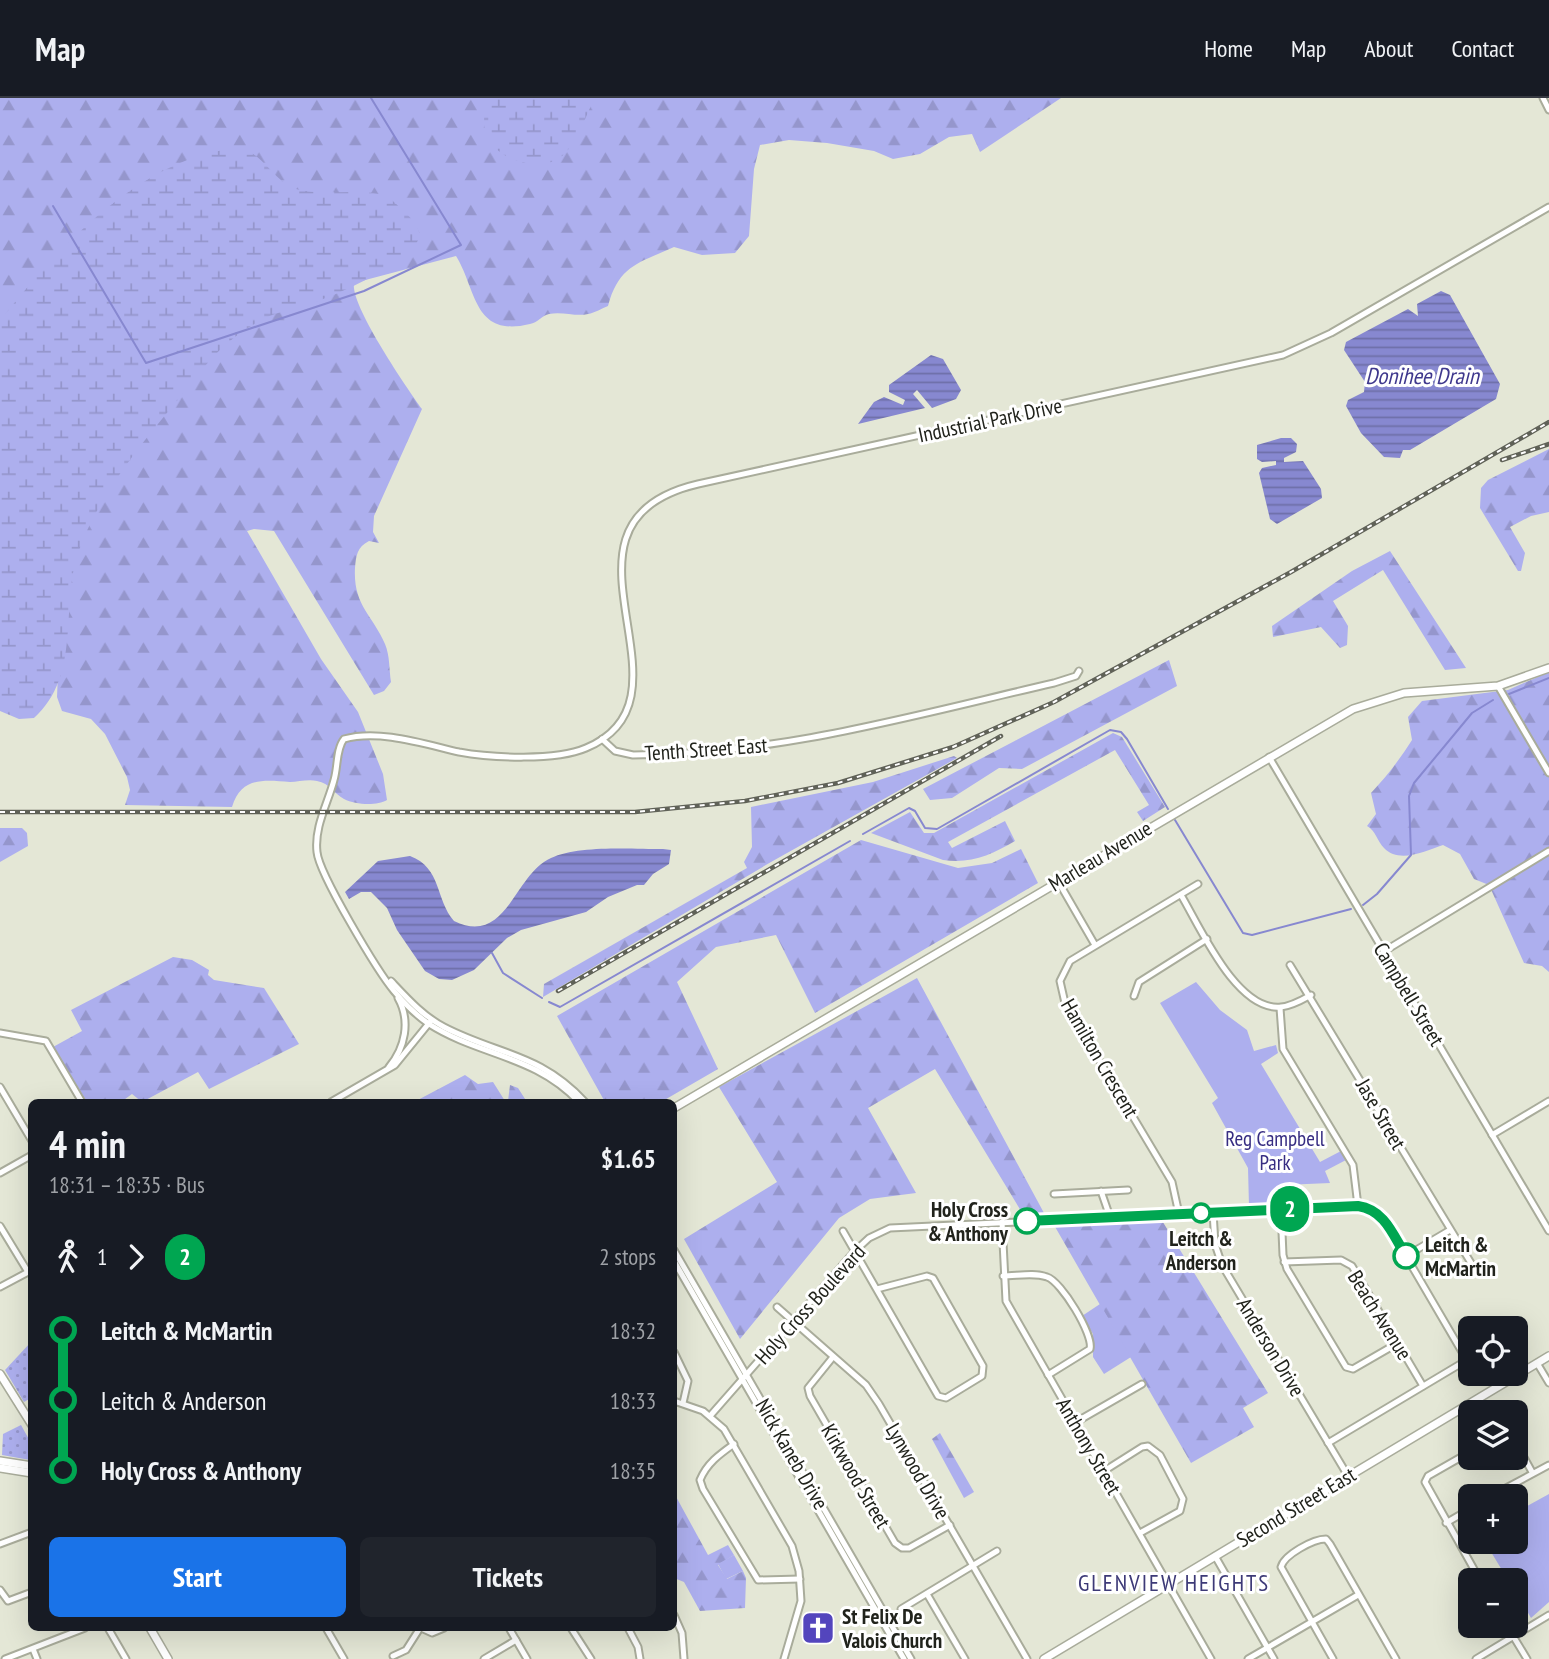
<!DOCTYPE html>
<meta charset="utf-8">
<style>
body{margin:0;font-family:"PT Sans Narrow",sans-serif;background:#20242c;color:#f1f3f6;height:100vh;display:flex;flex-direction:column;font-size:26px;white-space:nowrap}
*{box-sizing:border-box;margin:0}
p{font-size:23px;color:#9ea1a6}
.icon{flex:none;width:38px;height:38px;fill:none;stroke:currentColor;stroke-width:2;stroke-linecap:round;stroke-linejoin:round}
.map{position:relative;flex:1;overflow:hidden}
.sheet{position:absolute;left:28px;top:1001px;width:649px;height:532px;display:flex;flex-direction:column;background:#171b24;border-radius:10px;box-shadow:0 7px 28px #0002}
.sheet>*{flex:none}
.badge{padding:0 14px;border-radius:23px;font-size:24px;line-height:46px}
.buttons{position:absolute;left:1458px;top:1218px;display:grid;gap:14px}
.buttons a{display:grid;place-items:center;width:70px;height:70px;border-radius:10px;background:#171b24;box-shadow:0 7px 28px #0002;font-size:35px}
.map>.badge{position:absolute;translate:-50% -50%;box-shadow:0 0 0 4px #fff}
.legs{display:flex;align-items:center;gap:10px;height:77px;padding:0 21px;font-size:23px}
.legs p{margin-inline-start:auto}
.head{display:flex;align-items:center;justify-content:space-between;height:119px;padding:0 21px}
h1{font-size:38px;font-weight:600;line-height:52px}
.button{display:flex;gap:14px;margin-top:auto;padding:14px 21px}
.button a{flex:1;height:80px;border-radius:10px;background:#1a73e8;color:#fff;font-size:28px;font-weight:600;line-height:80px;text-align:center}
.button a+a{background:#20242c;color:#f1f3f6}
ul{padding:0 21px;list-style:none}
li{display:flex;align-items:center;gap:24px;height:70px;font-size:26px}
li i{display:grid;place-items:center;width:10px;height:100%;margin:0 9px;background:currentColor}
li i::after{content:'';width:18px;height:18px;margin:-9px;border:5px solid;border-radius:50%;background:#171b24}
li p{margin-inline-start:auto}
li:first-child i{background:linear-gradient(#0000 50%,currentColor 0)}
li:last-child i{background:linear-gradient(currentColor 50%,#0000 0)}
header{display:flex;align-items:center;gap:42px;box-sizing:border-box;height:98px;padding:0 35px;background:#171b24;border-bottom:2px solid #363941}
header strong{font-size:33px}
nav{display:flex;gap:38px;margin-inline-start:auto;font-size:24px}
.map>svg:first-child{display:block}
</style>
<header>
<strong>Map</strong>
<nav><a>Home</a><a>Map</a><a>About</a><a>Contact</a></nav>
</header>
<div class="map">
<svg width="1549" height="1561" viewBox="0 0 1549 1561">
<defs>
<pattern id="grass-dots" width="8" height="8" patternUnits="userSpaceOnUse" patternTransform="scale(1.75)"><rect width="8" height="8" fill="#adafee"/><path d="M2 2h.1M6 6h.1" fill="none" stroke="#9596cc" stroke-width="1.8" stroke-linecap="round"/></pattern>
<pattern id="forest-firs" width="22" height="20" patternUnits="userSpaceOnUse" patternTransform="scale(1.75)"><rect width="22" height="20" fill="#adafee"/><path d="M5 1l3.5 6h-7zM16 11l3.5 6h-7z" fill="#9596cc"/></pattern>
<pattern id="wetland-marsh" width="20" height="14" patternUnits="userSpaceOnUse" patternTransform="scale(1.75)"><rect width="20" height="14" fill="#adafee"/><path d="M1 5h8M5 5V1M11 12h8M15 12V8" fill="none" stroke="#9596cc"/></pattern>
<pattern id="water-rules" width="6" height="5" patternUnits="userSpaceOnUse" patternTransform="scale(1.75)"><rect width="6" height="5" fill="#8788d0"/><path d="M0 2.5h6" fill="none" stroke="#6e6fa8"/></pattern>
</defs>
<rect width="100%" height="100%" fill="#e4e7d6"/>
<g fill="url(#grass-dots)">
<path d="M31 1244V1300L24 1304 5 1272Z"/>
<path d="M21 1327 31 1345 30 1362 2 1357 3 1336Z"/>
</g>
<g fill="url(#forest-firs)">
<path d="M0 0H1061L980 54 972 36 949 39 920 56 893 61 874 53 827 45 789 42 760 47 754 71 749 138 735 155 702 157 674 149C639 165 619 167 608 208 602 210 595 215 588 216 576 219 562 213 549 216 543 217 537 225 530 226 473 240 477 192 456 158L354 185C350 207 407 290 422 311L374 418 373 434 379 445 369 443C357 449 356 458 355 470 353 507 372 516 385 546 390 558 389 571 391 584L384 593 374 597 274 433 254 431 247 433 321 561 358 614 383 676 387 702C377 708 356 707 344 701 334 696 330 685 317 683 308 681 298 684 290 684 263 682 241 679 232 709L125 707 130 692 127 679 105 636 91 621 62 613 57 599 58 575 0 463Z"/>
<path d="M1549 351V414L1531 418 1510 429 1525 455 1521 473H1518L1480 410 1481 390 1488 382Z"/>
<path d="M1390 453 1466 570 1445 572 1383 472 1333 503 1348 528 1347 547 1340 550 1321 529 1273 539 1272 528 1352 473Z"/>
<path d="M1169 562 1177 588 1022 671 999 670 952 700 930 702 923 691Z"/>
<path d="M1549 574V669L1545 671 1549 679V874L1542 868 1524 865 1489 787 1474 781 1460 756 1443 747C1426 753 1399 766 1384 750 1377 743 1376 733 1367 728L1376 716 1371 695C1387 678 1400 661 1412 642L1408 619 1422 603 1508 592Z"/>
<path d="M1113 635 1122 639 1165 709 1143 723 1137 714 1149 707 1115 652 948 744 952 750 1005 723 1015 743C991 757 971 766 943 762L871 735 910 714 924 735H934Z"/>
<path d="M954 658 957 660 771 764 543 899 544 886 747 770 744 764 752 749 751 709 873 684Z"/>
<path d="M0 730H22L27 735 28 748 0 764Z"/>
<path d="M861 742 958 770 992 765 1021 751 1038 785 815 915 776 837 716 849 677 884 718 971 661 1004H605L557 918Z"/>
<path d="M173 859 192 862 209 872 208 877 214 882 264 890 299 946 209 991 198 974 142 1004 132 996 121 1004H87L53 949 82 933 71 912Z"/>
<path d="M917 880 1044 1115 1024 1118 935 971 868 1010 916 1095 870 1101 839 1120 740 1241 684 1141 777 1084 719 989Z"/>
<path d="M465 977 478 986 493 984 505 1003H508L510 987 518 990 527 1004H414Z"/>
<path d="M1161 1121 1268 1295 1243 1310 1254 1329 1191 1365 1054 1127Z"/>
<path d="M940 1335 974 1394 964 1400 932 1341Z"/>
<path d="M674 1395 708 1457 728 1447 734 1457 718 1467 727 1481 743 1473 746 1480 745 1510 700 1513 684 1484 674 1480Z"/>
</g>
<g fill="url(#wetland-marsh)">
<path d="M485 0H595C585 18 576 50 558 61 536 74 496 61 487 38 482 28 485 11 485 0Z"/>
<path d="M240 50C264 56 273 83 296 91 325 99 359 89 388 98 397 108 416 121 419 134 425 159 338 196 318 203 300 210 281 212 263 221 250 228 235 238 224 248 206 265 191 285 176 304 138 350 98 398 78 455 60 509 82 577 34 620L19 621 0 613V223C57 150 143 57 240 50Z"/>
</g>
<g fill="#adafee">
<path d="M1196 884 1220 912 1247 932 1254 953 1276 947 1278 955 1261 966 1320 1064 1341 1053 1346 1062 1325 1073 1330 1085 1284 1087V1105L1249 1108 1248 1070 1212 1005 1218 1000 1160 905Z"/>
<path d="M1100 1206 1131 1259 1104 1276 1093 1259V1236L1082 1218Z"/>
<path d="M1549 1396V1504L1531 1520 1516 1494V1482H1508L1485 1444H1516V1414Z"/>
<path d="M734 1457 743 1473 726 1481 718 1466Z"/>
</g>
<g fill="url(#water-rules)">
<path d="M1441 193 1450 197 1500 286 1496 301 1410 352H1403L1400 360 1384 359 1361 335 1346 308 1348 302 1364 294 1365 284 1344 252 1346 244 1408 211 1418 218 1417 206Z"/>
<path d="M931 257 943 261 961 292 956 301 932 310 917 292 913 296 925 310 858 326 874 304 884 299 903 307 905 302 889 294V287Z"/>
<path d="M1281 340H1291L1297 346 1296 354 1284 360V364L1303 363 1321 391 1322 400 1277 426 1270 421 1259 375 1262 370 1276 367V363L1262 364 1257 361V347Z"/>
<path d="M663 751 671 752 669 766 653 776 644 787H637L608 799 586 814 521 832 507 840 474 872 452 882 439 881 425 873 397 832 387 810 371 794H361L349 801 345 794 378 763 410 758C442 770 435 801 454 823 507 849 514 776 551 760 578 747 632 751 663 751Z"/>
</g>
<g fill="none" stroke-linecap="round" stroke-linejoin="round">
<g stroke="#8788d0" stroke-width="2">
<path d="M53 108 146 265 364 193 461 147 371 0"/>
<path d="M1509 596 1549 580"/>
<path d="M1175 722 1243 835 1252 837 1351 811"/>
<path d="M863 736 909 710 915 713 925 730 937 731 1110 632 1121 634 1127 641 1168 711"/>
<path d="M1363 807 1377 796 1411 757 1409 698 1414 685 1472 615 1493 602"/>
<path d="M492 855 503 875 542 900"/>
<path d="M549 904 560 909 850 743"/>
</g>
<defs>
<g id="minor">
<path d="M1543 0 1549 12"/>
<path d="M1498 588 1549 675"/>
<path d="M602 641 615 653 633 657C777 657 915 617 1054 585L1076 578 1079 573"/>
<path d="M1269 659 1549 1133"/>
<path d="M1058 783 1095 847"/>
<path d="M1181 797C1200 829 1237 914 1281 909 1292 908 1302 902 1311 897"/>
<path d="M1383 854 1549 753"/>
<path d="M1290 867 1471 1165"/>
<path d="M391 883C407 900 423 918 444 929 498 957 540 955 585 1004"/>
<path d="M1134 898 1139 884 1207 841"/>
<path d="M1280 910 1283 951 1353 1067 1358 1108"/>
<path d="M0 935 46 943 82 1004"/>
<path d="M389 969C405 950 411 923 398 900"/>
<path d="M0 989 32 1043"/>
<path d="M331 1004 395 967 430 924"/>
<path d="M579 1004C535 957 479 958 429 926 416 917 404 905 394 893 378 874 319 776 317 754 314 729 328 705 334 682 338 669 336 651 344 641 379 631 424 646 459 654 492 660 556 663 586 650 709 599 531 425 698 386L1283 257 1331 235 1549 109"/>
<path d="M1492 1037 1549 1003"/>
<path d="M0 1075 32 1057"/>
<path d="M1101 1093 1110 1119"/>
<path d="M1054 1096 1128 1092"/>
<path d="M1281 1111 1283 1157 1287 1171 1346 1269 1353 1271 1398 1245"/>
<path d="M1213 1114 1215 1146 1222 1167 1348 1378"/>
<path d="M1179 1116 1172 1084 1065 905 1060 883 1070 863 1198 786"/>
<path d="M1002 1124 1006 1203 1211 1561"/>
<path d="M0 1128 28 1174"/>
<path d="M843 1133 938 1298 946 1300 982 1278 983 1268 933 1180 927 1178 877 1191"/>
<path d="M674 1152 911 1561"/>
<path d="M1406 1158 1450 1132"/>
<path d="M674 1163 904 1561"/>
<path d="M1284 1164 1341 1162 1352 1168 1423 1288"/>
<path d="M1003 1178C1017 1178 1034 1174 1047 1179 1061 1183 1094 1237 1090 1251L1048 1277"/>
<path d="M0 1189 32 1172"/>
<path d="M777 1209 866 1287 879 1306 1027 1561"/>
<path d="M674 1254 688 1283 683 1305"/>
<path d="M833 1259 808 1290 810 1298 895 1445 902 1450H909L950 1427"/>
<path d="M1537 1265 1549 1285"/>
<path d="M674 1303 703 1313 724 1331 792 1448 799 1473 801 1503 784 1561"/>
<path d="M710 1318 855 1153 869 1140 890 1130 1358 1108 1371 1110 1386 1124 1465 1259 1462 1265 1328 1345"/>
<path d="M1076 1324 1142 1286"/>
<path d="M1516 1345 1532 1374"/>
<path d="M734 1346C720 1356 707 1365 700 1382L703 1391 758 1482 800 1481"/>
<path d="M1470 1354 1428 1378 1425 1384 1480 1482"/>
<path d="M1104 1373 1142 1349 1148 1348 1160 1357 1183 1401 1180 1413 1140 1435"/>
<path d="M1491 1398 1549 1367"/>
<path d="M1446 1425 1470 1411"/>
<path d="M0 1446 32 1434"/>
<path d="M1215 1458 1274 1561"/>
<path d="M0 1492 8 1503 32 1494"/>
<path d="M927 1496 965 1561"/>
<path d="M901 1511 997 1453"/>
<path d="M674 1517 682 1535 684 1561"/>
<path d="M1507 1528 1527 1561"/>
<path d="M108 1530 126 1561"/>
<path d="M326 1530 344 1561"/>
<path d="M421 1530 432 1535 444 1530"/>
<path d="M509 1530 527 1561"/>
<path d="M571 1530 591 1561"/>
<path d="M628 1530 638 1549 640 1561"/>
<path d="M33 1551 37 1561"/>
<path d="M393 1558 406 1552 420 1530"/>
<path d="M5 1561 85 1530"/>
<path d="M484 1561 516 1542"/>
<path d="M1248 1561 1358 1497"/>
<path d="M1333 1561 1281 1469C1284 1457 1313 1441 1326 1441L1330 1446 1396 1561"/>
<path d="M1476 1561 1549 1517"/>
</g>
<g id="major">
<path d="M674 1010 1353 611 1404 595 1498 588 1549 570"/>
<path d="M0 1276 32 1327"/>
<path d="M0 1363 32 1368"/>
<path d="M0 1370 32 1375"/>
<path d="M150 1530 168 1561"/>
<path d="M1044 1561 1549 1258"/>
</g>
</defs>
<use href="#minor" stroke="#a9ac9b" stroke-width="9"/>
<use href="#major" stroke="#a9ac9b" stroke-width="10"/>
<use href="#minor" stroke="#fff" stroke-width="5"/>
<use href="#major" stroke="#fff" stroke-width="7"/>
<defs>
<g id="rail">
<path d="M1502 362 1549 346"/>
<path d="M0 714H635L745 703 838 685 953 649 1054 604 1291 474 1549 324"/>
<path d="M558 893 1001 638"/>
</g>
</defs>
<use href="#rail" stroke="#606258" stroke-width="4.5"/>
<use href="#rail" stroke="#fff" stroke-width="2" stroke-dasharray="5" stroke-linecap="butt"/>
</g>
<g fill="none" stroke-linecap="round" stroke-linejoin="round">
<defs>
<path id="line-1" d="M1027 1123 1358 1108C1385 1112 1393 1137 1406 1158"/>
</defs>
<use href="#line-1" stroke="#fff" stroke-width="16"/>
<use href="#line-1" stroke="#00a651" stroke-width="10"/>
</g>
<defs>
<symbol id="church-square" viewBox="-11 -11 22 22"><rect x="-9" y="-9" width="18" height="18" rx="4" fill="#5345bd" stroke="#fff"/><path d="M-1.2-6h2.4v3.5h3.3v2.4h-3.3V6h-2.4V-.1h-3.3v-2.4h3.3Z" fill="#fff"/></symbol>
</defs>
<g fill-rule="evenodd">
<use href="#church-square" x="799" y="1511" width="38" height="38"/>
</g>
<g fill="#fff" stroke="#00a651" stroke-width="3.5">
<circle cx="1201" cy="1115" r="9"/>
<circle cx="1027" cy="1123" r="12"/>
<circle cx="1406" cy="1158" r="12"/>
</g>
<g text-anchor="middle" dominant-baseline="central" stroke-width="6" stroke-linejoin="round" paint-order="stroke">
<g font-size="21" fill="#21231c" stroke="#fff">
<text transform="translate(990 322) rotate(-12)">Industrial Park Drive</text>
<text transform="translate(706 651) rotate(-4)">Tenth Street East</text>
<text transform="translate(1100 758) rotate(-31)">Marleau Avenue</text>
<text transform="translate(1409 896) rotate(59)">Campbell Street</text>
<text transform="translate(1100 960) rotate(60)">Hamilton Crescent</text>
<text transform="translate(1381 1016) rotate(60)">Jase Street</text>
<text transform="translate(810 1206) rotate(-48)">Holy Cross Boulevard</text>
<text transform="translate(1380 1217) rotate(58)">Beach Avenue</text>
<text transform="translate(1271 1249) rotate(59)">Anderson Drive</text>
<text transform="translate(1089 1348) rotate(60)">Anthony Street</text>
<text transform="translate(792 1356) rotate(60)">Nick Kaneb Drive</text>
<text transform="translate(918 1373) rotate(60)">Lynwood Drive</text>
<text transform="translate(856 1378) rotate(60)">Kirkwood Street</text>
<text transform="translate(1296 1409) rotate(-31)">Second Street East</text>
</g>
<g font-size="21" fill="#372d82" stroke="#fff">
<text x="1275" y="1040">Reg Campbell<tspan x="1275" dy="24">Park</tspan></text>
</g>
<g font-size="21" font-weight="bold" fill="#21231c" stroke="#fff" text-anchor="end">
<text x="1008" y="1111">Holy Cross<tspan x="1008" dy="24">&amp; Anthony</tspan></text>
<text x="1201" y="1140" text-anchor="middle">Leitch &amp;<tspan x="1201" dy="24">Anderson</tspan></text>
<text x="1425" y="1146" text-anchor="start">Leitch &amp;<tspan x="1425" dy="24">McMartin</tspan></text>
</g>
<g font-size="21" font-weight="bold" fill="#21231c" stroke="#fff" text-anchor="start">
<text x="842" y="1518">St Felix De<tspan x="842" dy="24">Valois Church</tspan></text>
</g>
<g font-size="23" font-style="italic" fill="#3f388d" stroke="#fff">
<text x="1422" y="277">Donihee Drain</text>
</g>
<g font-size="23" letter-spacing="2" fill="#3d3a77" stroke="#fff">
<text x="1174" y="1484">GLENVIEW HEIGHTS</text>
</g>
</g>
</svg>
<div class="buttons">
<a><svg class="icon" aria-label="locate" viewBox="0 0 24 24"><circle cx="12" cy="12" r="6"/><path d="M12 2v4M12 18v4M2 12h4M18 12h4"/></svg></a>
<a><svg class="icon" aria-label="layers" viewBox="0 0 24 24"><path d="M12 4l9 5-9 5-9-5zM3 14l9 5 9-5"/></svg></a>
<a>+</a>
<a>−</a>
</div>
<b class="badge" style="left:1290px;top:1111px;background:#00a651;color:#fff">2</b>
<section class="sheet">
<div class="head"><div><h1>4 min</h1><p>18:31 – 18:35 · Bus</p></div><b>$1.65</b></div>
<div class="legs"><svg class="icon" aria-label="walk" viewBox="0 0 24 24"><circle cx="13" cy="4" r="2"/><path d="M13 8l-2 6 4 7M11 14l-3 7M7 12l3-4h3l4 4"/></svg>1<svg class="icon" aria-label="forward" viewBox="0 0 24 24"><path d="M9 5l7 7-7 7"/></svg><b class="badge" style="background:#00a651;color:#fff">2</b><p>2 stops</p></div>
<ul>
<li><i style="color:#00a651"></i><b>Leitch &amp; McMartin</b><p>18:32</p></li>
<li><i style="color:#00a651"></i><span>Leitch &amp; Anderson</span><p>18:33</p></li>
<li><i style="color:#00a651"></i><b>Holy Cross &amp; Anthony</b><p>18:35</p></li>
</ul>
<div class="button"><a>Start</a><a>Tickets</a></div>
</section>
</div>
